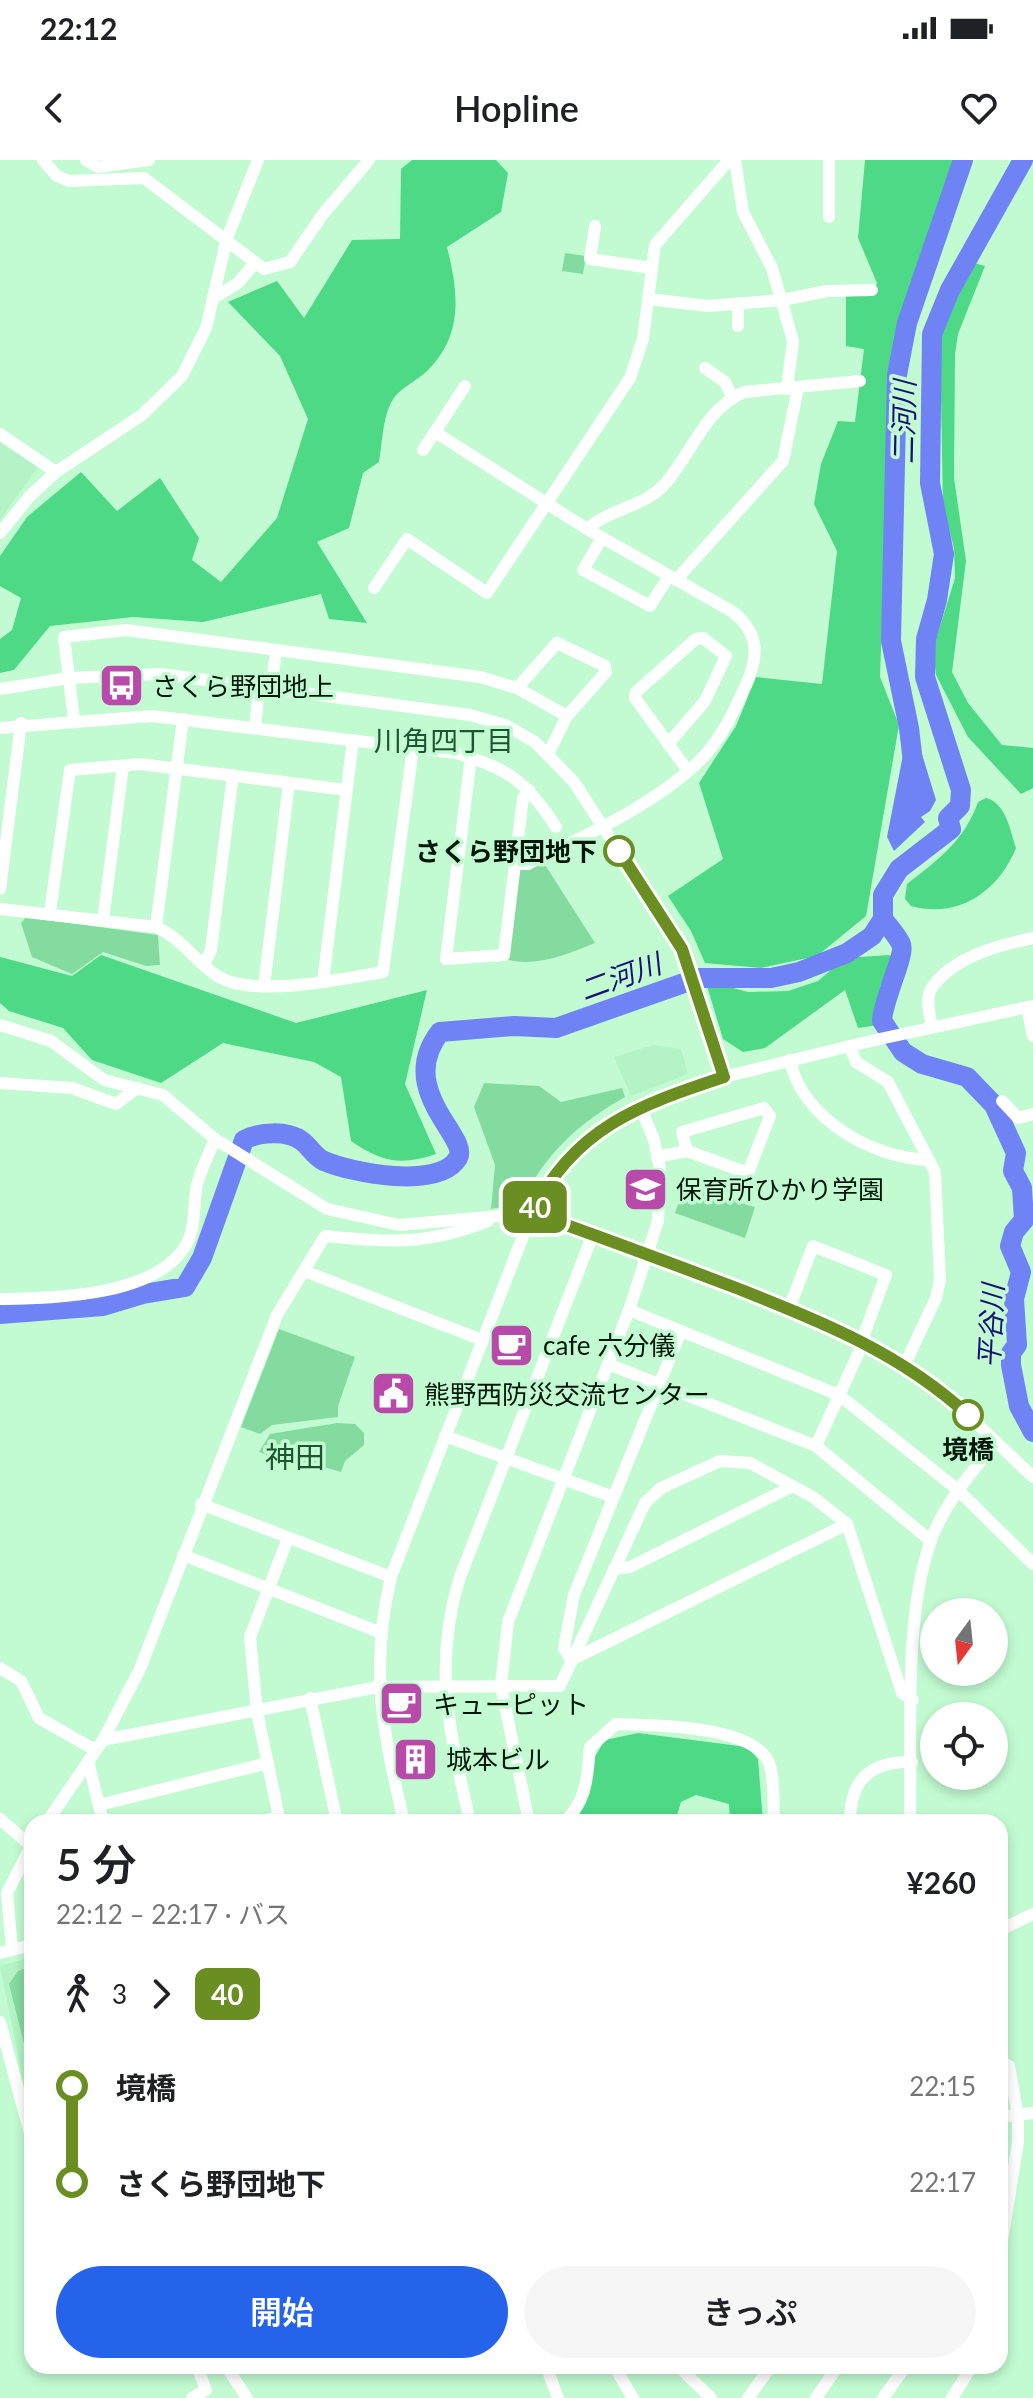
<!DOCTYPE html>
<html lang="ja">
<meta charset="utf-8">
<style>
body{margin:0;font-family:Lato,"Noto Sans JP",sans-serif;background:#f6f6f6;color:#202124;height:100vh;display:flex;flex-direction:column;font-size:30px;white-space:nowrap}
*{box-sizing:border-box;margin:0}
p{font-size:26px;color:#757577}
.icon{flex:none;width:44px;height:44px;fill:none;stroke:currentColor;stroke-width:2;stroke-linecap:round;stroke-linejoin:round}
.map{position:relative;flex:1;overflow:hidden}
.side{position:absolute;left:24px;top:1654px;width:984px;height:560px;display:flex;flex-direction:column;background:#fff;border-radius:24px;box-shadow:0 4px 12px #0003}
.side>*{flex:none}
.badge{padding:0 16px;border-radius:12px;font-size:28px;line-height:52px}
.needle{width:52px;rotate:195deg}
.fabs{position:absolute;left:920px;top:1438px;display:grid;gap:16px}
.fabs a{display:grid;place-items:center;width:88px;height:88px;border-radius:50%;background:#fff;box-shadow:0 4px 12px #0003;font-size:40px}
.map>.badge{position:absolute;translate:-50% -50%;box-shadow:0 0 0 4px #fff}
.legs{display:flex;align-items:center;gap:12px;height:88px;padding:0 32px;font-size:26px}
.legs p{margin-inline-start:auto}
.headline{display:flex;align-items:center;justify-content:space-between;height:136px;padding:0 32px}
h1{font-size:44px;font-weight:600;line-height:60px}
.primary-button{display:flex;gap:16px;margin-top:auto;padding:16px 32px}
.primary-button a{flex:1;height:92px;border-radius:48px;background:#2563eb;color:#fff;font-size:32px;font-weight:600;line-height:92px;text-align:center}
.primary-button a+a{background:#f6f6f6;color:#202124}
ul{padding:0 32px;list-style:none}
li{display:flex;align-items:center;gap:28px;height:96px;font-size:30px}
li i{display:grid;place-items:center;width:12px;height:100%;margin:0 10px;background:currentColor}
li i::after{content:'';width:20px;height:20px;margin:-10px;border:6px solid;border-radius:50%;background:#fff}
li p{margin-inline-start:auto}
li:first-child i{background:linear-gradient(#0000 50%,currentColor 0)}
li:last-child i{background:linear-gradient(currentColor 50%,#0000 0)}
.status{display:flex;justify-content:space-between;align-items:center;height:56px;padding:0 40px;background:#fff;direction:ltr}
.status svg{height:22px;fill:currentColor}
header{display:flex;justify-content:space-between;align-items:center;height:104px;padding:0 32px;background:#fff;font-size:36px;font-weight:600}
.map>svg:first-child{display:block}
</style>
<div class="status"><b>22:12</b><svg viewBox="0 0 49 12"><path d="M0 12V9h3v3zM5 12V6h3v6zM10 12V3h3v9zM15 12V0h3v12zM26 1h20v11H26zM47 4h2v5h-2z"/></svg></div>
<header><svg class="icon" aria-label="back" viewBox="0 0 24 24"><path d="M15 5l-7 7 7 7"/></svg>Hopline<svg class="icon" aria-label="heart" viewBox="0 0 24 24"><path d="M12 20l-8-8c-3-5 5-10 8-4 3-6 11-1 8 4z"/></svg></header>
<div class="map">
<svg width="1033" height="2238" viewBox="0 0 1033 2238">
<rect width="100%" height="100%" fill="#c2fbd2"/>
<g fill="#b3f3c5">
<path d="M0 283 38 307 0 360Z"/>
<path d="M653 885 681 889 688 914 631 936 614 897Z"/>
<path d="M32 1797V1966L0 1806Z"/>
</g>
<g fill="#84dba0">
<path d="M565 93 586 96 583 114 562 111Z"/>
<path d="M542 700 595 783C569 794 533 808 505 799L516 706Z"/>
<path d="M26 757 158 775 160 805 146 806 103 792 72 814 32 797 21 763Z"/>
<path d="M484 923 539 926 561 942 622 928 625 937C579 963 544 994 522 1043L491 1049 495 1005 474 947Z"/>
<path d="M684 1027 755 1047 745 1078 675 1053Z"/>
<path d="M279 1169 355 1197 338 1246V1257L272 1265 260 1274 241 1267Z"/>
<path d="M337 1263 355 1264 364 1273V1285L345 1301 341 1312 317 1305 300 1308 259 1292 270 1274Z"/>
<path d="M32 1806V1915L9 1824 18 1811Z"/>
</g>
<g fill="#4dd985">
<path d="M412 0H496L508 13 501 52 447 87C458 131 464 173 429 209 419 220 399 228 392 241 383 256 382 285 379 302L363 313 349 368 317 382 367 463 329 459 321 434 203 462 133 457 50 466 14 510 0 513V479L12 470 21 438 0 426V396L27 357 81 312 117 351 160 318 199 378 192 400 221 422 277 358 308 259 280 196 228 142 277 121 304 158 352 80 400 79 401 9Z"/>
<path d="M865 0H961L897 177 890 232 880 517 899 565 866 756 817 796 761 808 705 803 691 771 668 736 723 699 699 623 736 566 756 517 822 524 837 391 814 344 821 304 838 261 855 262 864 189 846 186V136L874 134 877 123 858 78Z"/>
<path d="M974 103 985 106 958 174 955 194 954 318 966 401 952 512 968 543 1002 585 1033 588V628L1021 634 968 577 936 515 933 489 955 418 954 388 943 347 940 180 951 147Z"/>
<path d="M986 638C1006 643 1010 670 1016 688 998 732 958 759 911 746L905 739 907 724C938 700 965 680 978 642Z"/>
<path d="M101 795 296 863 427 830 405 924 436 994C400 1006 382 1002 351 981L341 917 314 902 223 883 161 923 92 900 63 868 9 851 0 843V797L72 816Z"/>
<path d="M889 795 893 797 880 827 878 865 858 868 845 830 765 888 743 892 723 879 707 826 711 822 748 832 788 831 818 821 845 798Z"/>
<path d="M638 1573 747 1587 758 1599 763 1662H730L729 1644 696 1635 681 1642 675 1662H577L594 1598 605 1580Z"/>
</g>
<path fill="#6f83f5" d="M921 591 936 640 930 651 921 657 925 662 894 691 887 677 903 595Z"/>
<g fill="none" stroke-linecap="round" stroke-linejoin="round">
<g stroke="#6f83f5" stroke-width="20">
<path d="M915 619 909 568 891 481 897 215 907 163 963 0"/>
<path d="M883 759C889 767 897 775 901 784 906 794 883 839 882 861L903 892 922 904 967 917 994 945 1016 993 1013 1011 1022 1028 1024 1060 1014 1072 1010 1086 1021 1112 1014 1139 1017 1185 1011 1193V1205L1019 1246 1033 1272"/>
<path d="M0 1154 103 1146 143 1134 185 1127 202 1098 244 980C259 972 287 970 302 981 310 987 315 997 324 1001 352 1013 439 1030 458 998 470 977 395 930 440 872L514 866 556 868 698 818H771L799 812 847 793 872 776 883 759V735L899 709 951 669 948 658 960 646 961 630 925 517 926 479 937 440 944 394 930 323 932 174 950 130 1023 0"/>
</g>
<g stroke="#fff" stroke-width="12">
<path d="M43 0 57 16 69 21 144 18 264 109 290 102 323 54 369 0"/>
<path d="M86 0 98 7 149 0"/>
<path d="M735 0 743 52 772 108 793 181 787 229"/>
<path d="M829 57V0"/>
<path d="M595 66 590 99 652 108"/>
<path d="M214 138 238 123 254 104"/>
<path d="M648 139 708 146 782 140 827 131 872 130"/>
<path d="M738 144V166"/>
<path d="M705 208 725 222 732 237"/>
<path d="M435 272 587 369 733 452C760 474 759 497 745 527 734 551 723 575 705 595 663 641 583 677 528 704H514"/>
<path d="M0 274 56 312"/>
<path d="M423 290 465 226"/>
<path d="M587 369C608 350 644 346 663 326 691 296 704 249 744 232L860 221"/>
<path d="M0 373 29 337 56 312 142 255 182 216 206 168 227 78 258 0"/>
<path d="M602 378 583 410 650 446 669 416"/>
<path d="M676 420 783 301 798 228"/>
<path d="M374 428 407 379 487 433 630 218 643 179 655 85 729 0"/>
<path d="M272 522 276 491"/>
<path d="M517 528 557 483 605 506 606 512 567 556 548 594"/>
<path d="M0 529 69 518 161 514 470 555 505 565 535 582 574 622 682 789 724 917"/>
<path d="M74 560 64 477 126 470 480 517 517 528 567 556"/>
<path d="M0 568 152 556 456 593C508 608 527 622 556 667"/>
<path d="M255 568 259 528"/>
<path d="M668 584 705 541 726 496 703 478 696 479 636 532 635 538 688 611"/>
<path d="M471 597 446 799 504 795 523 638 529 630"/>
<path d="M0 729 21 563"/>
<path d="M0 749 156 767C182 778 196 803 219 817 256 838 342 819 383 812L413 588"/>
<path d="M50 752 70 610 140 604 346 630"/>
<path d="M103 760 123 606"/>
<path d="M156 767 183 559"/>
<path d="M205 803 211 790 233 615"/>
<path d="M323 822 353 580"/>
<path d="M264 826 289 623"/>
<path d="M1027 847 1033 876"/>
<path d="M0 865 51 881 104 920 163 935 215 979 327 1049 399 1065 532 1053 649 1094 843 1170 905 1204 956 1244 1033 1317"/>
<path d="M932 867C930 856 925 839 931 829 952 797 999 785 1033 778"/>
<path d="M850 886 856 902 888 922 935 1012 940 1120 936 1138 905 1204"/>
<path d="M790 900C802 959 872 998 929 1000"/>
<path d="M0 923 72 928 116 944 137 928"/>
<path d="M1002 941 1018 958 1033 954"/>
<path d="M657 997 687 991 748 1013 770 956 764 948 682 972 687 991"/>
<path d="M304 1111 482 1180"/>
<path d="M0 1139C55 1138 163 1137 189 1079 196 1063 193 1042 197 1025 201 1009 209 994 215 979"/>
<path d="M789 1149 813 1086 886 1115 862 1180"/>
<path d="M629 1150 839 1235 958 1330 1033 1404"/>
<path d="M608 1204 816 1286 931 1381"/>
<path d="M445 1276 613 1337"/>
<path d="M816 1286 864 1181"/>
<path d="M201 1344 391 1417"/>
<path d="M183 1395 379 1472"/>
<path d="M614 1409 630 1407 793 1326"/>
<path d="M571 1500 564 1488 574 1435 681 1171"/>
<path d="M571 1500 847 1364"/>
<path d="M0 1508 21 1521 39 1558 95 1590"/>
<path d="M310 1538 337 1662"/>
<path d="M103 1580 378 1527 560 1526 645 1343 661 1328 720 1301 750 1303 813 1337 847 1364 902 1533 913 1540"/>
<path d="M88 1601 103 1662"/>
<path d="M99 1645 268 1603"/>
<path d="M0 1659 31 1686"/>
<path d="M47 1662 103 1580 140 1509 277 1155 325 1076C390 1082 425 1086 488 1061"/>
<path d="M256 1662 279 1657"/>
<path d="M280 1662 257 1552 250 1477 288 1378"/>
<path d="M404 1662C383 1571 369 1510 391 1417L532 1053 545 1028 567 1000 602 967 640 946 724 917 875 880 1033 846"/>
<path d="M470 1662C450 1573 432 1506 460 1417L593 1074"/>
<path d="M529 1662 501 1526 508 1462 629 1150 658 1061 660 1009 654 980 640 946"/>
<path d="M564 1662C588 1640 587 1617 590 1587L616 1564C652 1565 759 1565 770 1606 775 1623 773 1645 774 1662"/>
<path d="M850 1662C850 1620 870 1601 912 1602"/>
<path d="M910 1662C912 1578 903 1462 930 1383 943 1345 971 1313 996 1282"/>
<path d="M1000 1770 1033 1754"/>
<path d="M12 1790 7 1733 32 1684"/>
<path d="M0 1793 32 1785"/>
<path d="M0 1862 32 1981"/>
<path d="M1000 1900 1009 1906 1018 1956V1982L1000 2094"/>
<path d="M1000 1957 1033 1953"/>
<path d="M226 2206 247 2238"/>
<path d="M546 2206 558 2238"/>
<path d="M614 2206 633 2238"/>
<path d="M678 2206 711 2238"/>
<path d="M192 2238 206 2230 197 2206"/>
<path d="M748 2238 771 2206"/>
<path d="M816 2238 838 2206"/>
<path d="M883 2238 906 2206"/>
<path d="M952 2238 972 2206"/>
</g>
</g>
<g fill="none" stroke-linecap="round" stroke-linejoin="round">
<defs>
<path id="line-1" d="M619 691 682 789 724 917C639 945 574 968 532 1053 602 1077 670 1103 739 1129 822 1162 901 1193 968 1255"/>
</defs>
<use href="#line-1" stroke="#fff" stroke-width="18"/>
<use href="#line-1" stroke="#6b8e23" stroke-width="12"/>
</g>
<defs>
<symbol id="bus-square" viewBox="-11 -11 22 22"><rect x="-9" y="-9" width="18" height="18" rx="4" fill="#b84aa9" stroke="#c2fbd2"/><path d="M-5-6H5V4H4V6H2V4H-2V6H-4V4H-5ZM-3.5-4V0h7V-4ZM-3.5 1.2v1.5H-2V1.2ZM2 1.2v1.5H3.5V1.2Z" fill="#fff"/></symbol>
<symbol id="school-square" viewBox="-11 -11 22 22"><rect x="-9" y="-9" width="18" height="18" rx="4" fill="#b84aa9" stroke="#c2fbd2"/><path d="M0-5L7-2L0 1L-7-2ZM-4 1L0 2.5L4 1V4Q0 6-4 4Z" fill="#fff"/></symbol>
<symbol id="cafe-square" viewBox="-11 -11 22 22"><rect x="-9" y="-9" width="18" height="18" rx="4" fill="#b84aa9" stroke="#c2fbd2"/><path d="M-5.5-4.5H6V0H3Q3 3.5 0 3.5H-2.5Q-5.5 3.5-5.5 0ZM3-3.2v2h1.7v-2ZM-6 4.5H4V6H-6Z" fill="#fff"/></symbol>
<symbol id="civic-square" viewBox="-11 -11 22 22"><rect x="-9" y="-9" width="18" height="18" rx="4" fill="#b84aa9" stroke="#c2fbd2"/><path d="M-.6-6.5H3V-4.5H.6V-3L4-1V1h2V6H-6V1h2V-1L-.6-3ZM-1.2 2.5V6h2.4V2.5Z" fill="#fff"/></symbol>
<symbol id="building-square" viewBox="-11 -11 22 22"><rect x="-9" y="-9" width="18" height="18" rx="4" fill="#b84aa9" stroke="#c2fbd2"/><path d="M-4-6H4V6H1V3H-1V6H-4ZM-2.5-4.3h1.7v1.8h-1.7ZM.8-4.3h1.7v1.8H.8ZM-2.5-1h1.7V.8h-1.7ZM.8-1h1.7V.8H.8Z" fill="#fff"/></symbol>
</defs>
<g fill-rule="evenodd">
<use href="#bus-square" x="96" y="500" width="51" height="51"/>
<use href="#school-square" x="620" y="1004" width="51" height="51"/>
<use href="#cafe-square" x="486" y="1160" width="51" height="51"/>
<use href="#civic-square" x="368" y="1208" width="51" height="51"/>
<use href="#cafe-square" x="376" y="1518" width="51" height="51"/>
<use href="#building-square" x="390" y="1574" width="51" height="51"/>
</g>
<g fill="#fff" stroke="#6b8e23" stroke-width="4">
<circle cx="619" cy="691" r="14"/>
<circle cx="968" cy="1255" r="14"/>
</g>
<g text-anchor="middle" dominant-baseline="central" stroke-width="7" stroke-linejoin="round" paint-order="stroke">
<g font-size="26" fill="#021609" stroke="#c2fbd2" text-anchor="start">
<text x="152" y="526">さくら野団地上</text>
<text x="676" y="1029">保育所ひかり学園</text>
<text x="543" y="1185">cafe 六分儀</text>
<text x="424" y="1234">熊野西防災交流センター</text>
<text x="433" y="1544">キューピット</text>
<text x="446" y="1599">城本ビル</text>
</g>
<g font-size="26" font-weight="bold" fill="#021609" stroke="#c2fbd2" text-anchor="end">
<text x="597" y="691">さくら野団地下</text>
<text x="968" y="1289" text-anchor="middle">境橋</text>
</g>
<g font-size="28" font-style="italic" fill="#191076" stroke="#c2fbd2">
<text transform="translate(903 262) rotate(-89)">二河川</text>
<text transform="translate(620 816) rotate(-20)">二河川</text>
<text transform="translate(990 1166) rotate(-87)">平谷川</text>
</g>
<g font-size="28" fill="#1f5433" stroke="#c2fbd2">
<text x="444" y="580">川角四丁目</text>
</g>
<g font-size="30" fill="#1f5433" stroke="#c2fbd2">
<text x="295" y="1296">神田</text>
</g>
</g>
</svg>
<div class="fabs">
<a><svg class="needle" viewBox="-14 -14 28 28"><path d="M0-13l5 13h-10z" fill="#e53935"/><path d="M0 13l5-13h-10z" fill="#757577"/></svg></a>
<a><svg class="icon" aria-label="locate" viewBox="0 0 24 24"><circle cx="12" cy="12" r="6"/><path d="M12 2v4M12 18v4M2 12h4M18 12h4"/></svg></a>
</div>
<b class="badge" style="left:535px;top:1047px;background:#6b8e23;color:#fff">40</b>
<section class="side">
<div class="headline"><div><h1>5 分</h1><p>22:12 – 22:17 · バス</p></div><b>¥260</b></div>
<div class="legs"><svg class="icon" aria-label="walk" viewBox="0 0 24 24"><circle cx="13" cy="4" r="2"/><path d="M13 8l-2 6 4 7M11 14l-3 7M7 12l3-4h3l4 4"/></svg>3<svg class="icon" aria-label="forward" viewBox="0 0 24 24"><path d="M9 5l7 7-7 7"/></svg><b class="badge" style="background:#6b8e23;color:#fff">40</b></div>
<ul>
<li><i style="color:#6b8e23"></i><b>境橋</b><p>22:15</p></li>
<li><i style="color:#6b8e23"></i><b>さくら野団地下</b><p>22:17</p></li>
</ul>
<div class="primary-button"><a>開始</a><a>きっぷ</a></div>
</section>
</div>
